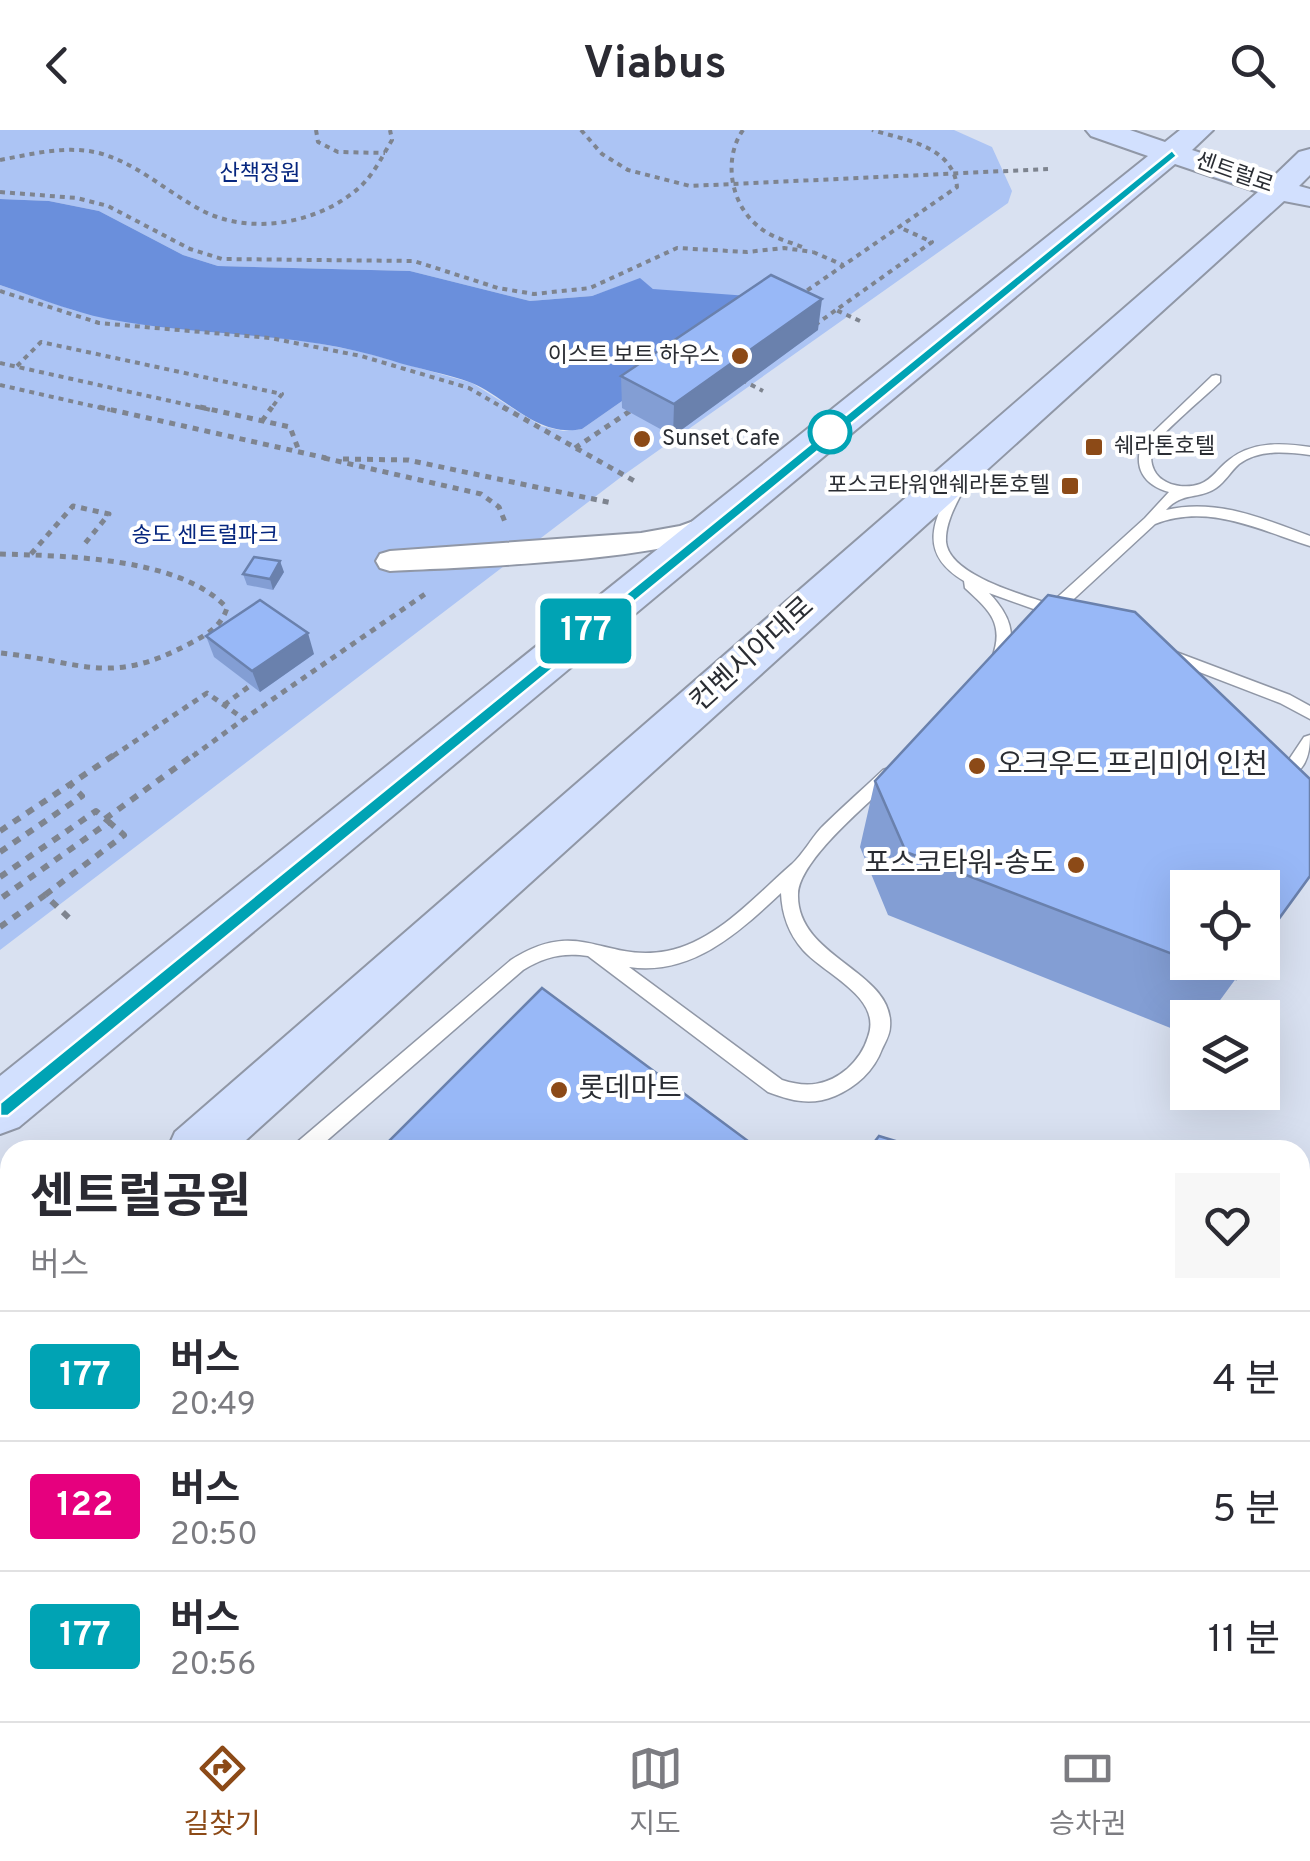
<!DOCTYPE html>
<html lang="ko">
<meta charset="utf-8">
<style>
body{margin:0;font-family:Overpass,"Noto Sans KR",sans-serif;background:#f7f7f7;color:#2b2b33;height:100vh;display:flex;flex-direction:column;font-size:38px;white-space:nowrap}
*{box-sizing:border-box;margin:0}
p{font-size:32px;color:#7c7c81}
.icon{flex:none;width:55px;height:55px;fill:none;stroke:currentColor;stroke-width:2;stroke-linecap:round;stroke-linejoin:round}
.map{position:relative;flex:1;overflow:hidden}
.drawer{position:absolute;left:0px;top:1010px;width:1310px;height:582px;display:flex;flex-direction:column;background:#fff;border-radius:30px 30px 0 0;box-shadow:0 10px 40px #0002}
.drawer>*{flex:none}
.badge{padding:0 20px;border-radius:8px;font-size:35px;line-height:65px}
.fabs{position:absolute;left:1170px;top:740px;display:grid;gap:20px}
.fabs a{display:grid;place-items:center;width:110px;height:110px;border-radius:0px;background:#fff;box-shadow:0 10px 40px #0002;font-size:50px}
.map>.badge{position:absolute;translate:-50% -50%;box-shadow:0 0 0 5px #fff}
.round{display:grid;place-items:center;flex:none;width:105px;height:105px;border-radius:0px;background:#f7f7f7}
.overview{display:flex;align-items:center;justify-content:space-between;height:170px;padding:0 30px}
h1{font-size:48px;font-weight:700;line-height:75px}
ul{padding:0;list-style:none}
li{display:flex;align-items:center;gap:30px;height:130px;padding:0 30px;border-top:2px solid #e1e1e2}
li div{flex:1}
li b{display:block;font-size:38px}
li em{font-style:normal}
li .badge{min-width:110px;font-weight:700;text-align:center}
header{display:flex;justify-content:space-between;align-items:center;height:130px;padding:0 30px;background:#fff;font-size:45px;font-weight:700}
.dock{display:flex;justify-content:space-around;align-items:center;height:140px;border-top:2px solid #e1e1e2;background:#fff;font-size:28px;color:#7c7c81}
.dock a{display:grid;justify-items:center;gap:5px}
.dock .current{color:#8c4a17}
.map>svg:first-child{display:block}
</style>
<header><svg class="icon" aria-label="back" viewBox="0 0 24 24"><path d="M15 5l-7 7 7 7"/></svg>Viabus<svg class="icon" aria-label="search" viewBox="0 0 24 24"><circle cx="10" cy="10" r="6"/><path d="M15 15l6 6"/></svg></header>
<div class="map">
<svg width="1310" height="1591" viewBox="0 0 1310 1591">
<rect width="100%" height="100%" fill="#d9e1f1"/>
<path fill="#acc4f4" d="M0 0H954L992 17 1012 61 1008 73 625 344 0 820V155L76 181 271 204 363 222 472 253 541 296 563 301 582 299 731 195 653 159 640 149 592 166 530 171 410 141 218 136 183 125 99 81 49 71 0 69Z"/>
<path fill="#6a8fdc" d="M0 69 49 71 99 81 183 125 218 136 410 141 530 171 592 166 640 148 653 159 762 167 731 195 582 299C538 308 509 269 472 253 446 243 417 239 390 230 300 202 216 207 125 192 82 186 41 169 0 155Z"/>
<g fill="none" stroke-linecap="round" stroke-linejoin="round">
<defs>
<g id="lane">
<path d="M1216 245 1220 246V252C1205 267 1164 300 1154 316 1148 328 1152 343 1163 350 1173 357 1189 358 1200 354 1212 350 1219 337 1229 330 1252 311 1283 313 1310 317V325C1286 322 1260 319 1239 334 1231 341 1225 352 1216 358 1199 370 1183 361 1166 380 1217 368 1264 389 1310 406V416C1259 400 1209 373 1155 394L1063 479 1066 483 1064 487 1043 488 1042 482 989 463C1009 484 1018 504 1005 532H995L992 528C1005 493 989 480 965 458L964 451C917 423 933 390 955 350H965L967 353C958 371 945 391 946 412 949 445 1023 465 1050 474L1145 388 1169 362C1144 355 1133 338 1142 313L1212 246Z"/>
<path d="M1168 519 1290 565 1310 576V589L1280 573 1163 528 1160 524 1163 520Z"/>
<path d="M1310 605C1310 630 1303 644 1279 653L1273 651 1271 647 1284 637 1304 607Z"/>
<path d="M889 638 897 644 895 648C870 672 799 730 798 764 796 828 895 841 890 897 890 904 885 913 882 919 874 941 856 957 835 966 811 976 792 971 768 962L588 826C563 822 544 827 523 840L316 1020H292L295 1014 511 830C580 786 603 833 667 821 716 812 756 765 792 734 803 724 811 709 821 698 841 678 863 659 883 640ZM781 763C782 784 788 803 803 820 825 845 883 867 868 907 864 920 857 930 847 939 827 956 806 958 782 950L629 837C692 846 738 803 781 763Z"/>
</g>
<path id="street" d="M716 383 726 385 730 392C705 431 444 438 390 441L380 438 376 431 380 424 390 421 641 403 680 396Z"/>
<g id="secondary">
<path d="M1086 0H1130L1165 12 1180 0H1213L1192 20 1273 47 1299 22 1310 19V45L1299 56 1310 59V76L1284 71 235 1020H167L175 1002 1258 62 1175 34 19 997 0 1004V946L1148 26 1091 6Z"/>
<path d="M10 1155V1220L0 1224V1159Z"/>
</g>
</defs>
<use href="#lane" stroke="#9097a6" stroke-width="3"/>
<use href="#street" stroke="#9097a6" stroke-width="4"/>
<use href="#secondary" stroke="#9097a6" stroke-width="4"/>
<g stroke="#7e848f" stroke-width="4" stroke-dasharray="5 5" stroke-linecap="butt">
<path d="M316 0 318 12 338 22 385 23"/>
<path d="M581 0 602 24 628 40 690 56 1048 39"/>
<path d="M743 0C723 28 730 74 758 96 770 107 787 111 802 117"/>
<path d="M0 30C32 24 66 15 99 23 139 34 169 64 205 82 255 106 323 92 362 55 375 42 383 25 392 10L390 0"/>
<path d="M0 62 77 68 108 76 190 119 222 129 414 131 498 158 534 164 590 158 677 118 747 122 784 118 813 122"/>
<path d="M813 122 843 135"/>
<path d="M0 161 99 193 270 208 361 226 469 258 507 280"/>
<path d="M799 166 957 57C953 16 905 10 872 0"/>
<path d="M860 191 836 180 932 112 901 98"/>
<path d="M815 195 836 180"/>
<path d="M0 233 211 280"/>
<path d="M17 236 41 212 282 264 270 280"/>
<path d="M742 250 763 261"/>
<path d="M0 255 110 280"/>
<path d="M632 280 636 277"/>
</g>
<g stroke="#7e848f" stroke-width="5" stroke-dasharray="6 6" stroke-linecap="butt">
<path d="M99 277 326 328"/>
<path d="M200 277 290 297 299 321"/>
<path d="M503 277 638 353"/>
<path d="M262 291 272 277"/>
<path d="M575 318 636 277"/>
<path d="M324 328 481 364 499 377 505 392"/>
<path d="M343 329 408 330 612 373"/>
<path d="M0 424C66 426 180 427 227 478 221 497 206 505 189 514 108 557 82 531 0 523"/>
<path d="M31 424 73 376 109 384 82 417"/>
<path d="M224 575 255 552"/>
<path d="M113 626 207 563 244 589 428 462"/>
<path d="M193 626 244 589"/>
</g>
<g stroke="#7e848f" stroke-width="6" stroke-dasharray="8 8" stroke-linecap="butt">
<path d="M105 689 196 623"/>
<path d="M0 701 117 623"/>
<path d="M0 722 82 666 70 654"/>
<path d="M0 747 96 681 109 692 0 769"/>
<path d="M45 765 124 705 109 692"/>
<path d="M0 797 45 765 69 788"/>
</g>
<use href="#lane" fill="#fff" fill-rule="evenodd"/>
<use href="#street" fill="#fff" fill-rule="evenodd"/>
<use href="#secondary" fill="#d2e0fe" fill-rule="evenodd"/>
</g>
<g fill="#839ed4">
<path d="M818 200 673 306 622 278 621 246Z"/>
<path d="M284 442 273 460 247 455 243 444Z"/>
<path d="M206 506 314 524 260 562 214 527Z"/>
<path d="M875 651 1188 758V832H1248L1207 888H1188V905L888 785 860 717Z"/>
</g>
<g fill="#6a81ad">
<path d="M822 169 818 200 673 306 674 274Z"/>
<path d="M280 431 284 442 273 460 270 449Z"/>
<path d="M308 503 314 524 260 562 252 541Z"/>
</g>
<g fill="#98b8f7" stroke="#6a81ad" stroke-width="2.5">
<path d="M771 145 822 169 674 274 621 246Z"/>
<path d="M254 427 280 431 270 449 243 444Z"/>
<path d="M1048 465 1135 482 1310 649V746L1262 812V758H1188V830L906 722 875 651Z"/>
<path d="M260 470 308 503 252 541 206 506Z"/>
<path d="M1194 832H1248L1236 849Z"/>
<path d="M542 858 760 1020H380Z"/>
<path d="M879 1006 925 1020H868Z"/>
<path d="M10 1389V1582H988L985 1591H13L0 1577V1399Z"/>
</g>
<path fill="#00a3b4" stroke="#fff" stroke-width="2.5" d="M1172 20 1177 26 8 986H0V973Z"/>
<g fill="#8c4a17" stroke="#fff" stroke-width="4">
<circle cx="740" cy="226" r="10"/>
<circle cx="642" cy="309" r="10"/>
<rect x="1084" y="307" width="20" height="20" rx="5"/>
<rect x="1060" y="346" width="20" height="20" rx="5"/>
<circle cx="977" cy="636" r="10"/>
<circle cx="1076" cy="735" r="10"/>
<circle cx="559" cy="960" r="10"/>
</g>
<circle fill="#fff" stroke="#00a3b4" stroke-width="5" cx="830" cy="302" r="20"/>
<g text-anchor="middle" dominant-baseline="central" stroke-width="8" stroke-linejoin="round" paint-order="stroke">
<g font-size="22" fill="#07277f" stroke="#fff">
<text x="260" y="44">산책정원</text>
<text x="205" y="406">송도 센트럴파크</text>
</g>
<g font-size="22" fill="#2a2d33" stroke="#fff">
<text transform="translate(1234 44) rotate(19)">센트럴로</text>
</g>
<g font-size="22" fill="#2a2d33" stroke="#fff" text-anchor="end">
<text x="720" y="226">이스트 보트 하우스</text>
<text x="662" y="309" text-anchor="start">Sunset Cafe</text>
<text x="1114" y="317" text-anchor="start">쉐라톤호텔</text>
<text x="1050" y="356">포스코타워앤쉐라톤호텔</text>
</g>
<g font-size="28" fill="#2a2d33" stroke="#fff">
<text transform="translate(753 525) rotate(-42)">컨벤시아대로</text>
</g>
<g font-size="28" fill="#2a2d33" stroke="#fff" text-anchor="start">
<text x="997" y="636">오크우드 프리미어 인천</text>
<text x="1056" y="735" text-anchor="end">포스코타워-송도</text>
<text x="579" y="960">롯데마트</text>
</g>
</g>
</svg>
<div class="fabs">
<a><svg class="icon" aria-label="locate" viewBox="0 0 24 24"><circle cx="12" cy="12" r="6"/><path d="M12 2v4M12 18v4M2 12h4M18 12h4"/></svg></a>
<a><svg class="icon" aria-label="layers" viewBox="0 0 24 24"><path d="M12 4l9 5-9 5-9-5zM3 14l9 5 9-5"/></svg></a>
</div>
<b class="badge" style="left:586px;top:501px;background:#00a3b4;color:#fff">177</b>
<section class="drawer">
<div class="overview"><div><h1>센트럴공원</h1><p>버스</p></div><a class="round"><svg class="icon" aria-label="heart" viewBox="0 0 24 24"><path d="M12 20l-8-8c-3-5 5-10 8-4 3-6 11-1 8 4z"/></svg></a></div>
<ul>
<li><span class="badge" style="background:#00a3b4;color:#fff">177</span><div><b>버스</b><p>20:49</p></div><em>4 분</em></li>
<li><span class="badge" style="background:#e6007e;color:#fff">122</span><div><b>버스</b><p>20:50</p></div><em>5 분</em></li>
<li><span class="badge" style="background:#00a3b4;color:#fff">177</span><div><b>버스</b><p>20:56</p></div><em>11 분</em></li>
</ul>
</section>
</div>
<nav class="dock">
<a class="current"><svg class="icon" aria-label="directions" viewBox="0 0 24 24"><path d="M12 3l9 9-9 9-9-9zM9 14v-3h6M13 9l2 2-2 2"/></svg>길찾기</a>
<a><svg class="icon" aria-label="map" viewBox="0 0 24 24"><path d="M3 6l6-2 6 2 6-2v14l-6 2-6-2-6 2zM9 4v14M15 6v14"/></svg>지도</a>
<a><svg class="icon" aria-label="tickets" viewBox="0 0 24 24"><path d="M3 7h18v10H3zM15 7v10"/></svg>승차권</a>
</nav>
